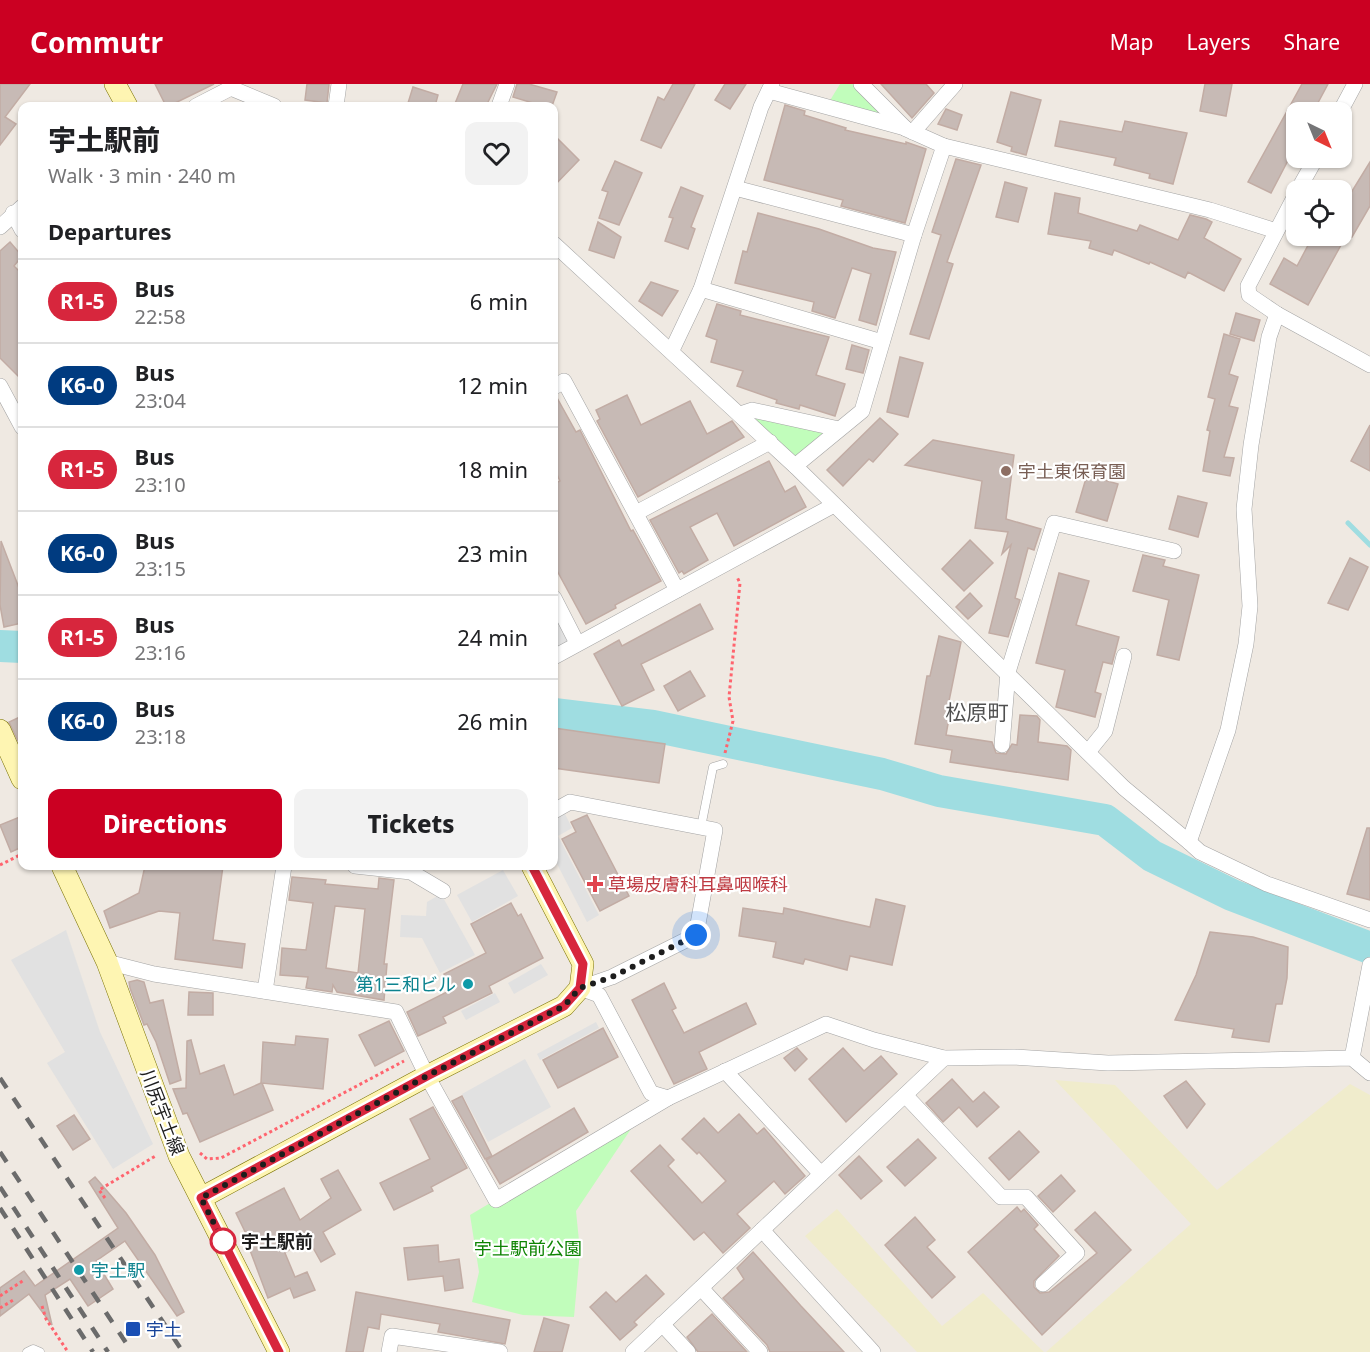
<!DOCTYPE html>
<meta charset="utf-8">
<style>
body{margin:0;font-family:"Noto Sans","Noto Sans JP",sans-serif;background:#f2f2f2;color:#202124;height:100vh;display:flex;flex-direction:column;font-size:22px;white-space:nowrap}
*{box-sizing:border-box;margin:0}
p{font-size:20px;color:#757577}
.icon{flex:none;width:33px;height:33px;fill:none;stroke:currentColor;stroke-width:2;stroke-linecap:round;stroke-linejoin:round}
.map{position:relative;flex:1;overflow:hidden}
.drawer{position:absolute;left:18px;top:18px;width:540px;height:768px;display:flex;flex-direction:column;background:#fff;border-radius:12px;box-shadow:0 2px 4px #0004}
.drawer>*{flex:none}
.badge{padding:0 12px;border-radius:20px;font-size:21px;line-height:39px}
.needle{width:39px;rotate:137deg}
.controls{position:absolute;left:1286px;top:18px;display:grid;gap:12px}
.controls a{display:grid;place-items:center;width:66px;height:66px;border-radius:12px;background:#fff;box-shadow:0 2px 4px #0004;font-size:30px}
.you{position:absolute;width:30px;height:30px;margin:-15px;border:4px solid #fff;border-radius:50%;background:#1a73e8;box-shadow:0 0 0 9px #1a73e833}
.map>.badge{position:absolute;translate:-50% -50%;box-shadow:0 0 0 3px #fff}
h2{padding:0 30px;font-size:22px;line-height:54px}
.round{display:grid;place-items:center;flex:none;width:63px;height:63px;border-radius:12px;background:#f2f2f2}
.headline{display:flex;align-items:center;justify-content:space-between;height:102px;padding:0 30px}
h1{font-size:28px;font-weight:800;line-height:45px}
.cta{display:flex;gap:12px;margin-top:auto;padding:12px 30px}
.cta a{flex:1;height:69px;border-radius:12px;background:#cb0022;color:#fff;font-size:24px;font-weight:800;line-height:69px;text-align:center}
.cta a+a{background:#f2f2f2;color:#202124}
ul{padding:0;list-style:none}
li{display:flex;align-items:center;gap:18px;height:84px;padding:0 30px;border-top:2px solid #e0e0e0}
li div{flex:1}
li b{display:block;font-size:22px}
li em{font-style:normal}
li .badge{min-width:66px;font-weight:700;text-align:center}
header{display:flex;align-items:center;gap:36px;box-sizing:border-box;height:84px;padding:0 30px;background:#cb0022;color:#fff}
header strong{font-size:28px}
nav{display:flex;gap:33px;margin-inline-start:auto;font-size:21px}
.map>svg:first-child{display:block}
</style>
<header>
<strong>Commutr</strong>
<nav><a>Map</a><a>Layers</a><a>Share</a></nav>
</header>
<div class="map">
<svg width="1370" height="1268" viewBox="0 0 1370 1268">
<rect width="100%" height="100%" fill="#efe9e2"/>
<g fill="#f0eccc">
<path d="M1055 996 1115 1001 1217 1106 1350 1000 1370 1011V1268H1046L1191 1140Z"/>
<path d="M837 1125 942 1242 983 1209 1044 1268H917L805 1152Z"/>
</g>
<g fill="#c1fdbb">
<path d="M840 0H861L906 45 826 23Z"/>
<path d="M740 330 839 345 795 382Z"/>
<path d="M641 1030 576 1127 580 1167 574 1233 523 1231 472 1218 479 1188 470 1131Z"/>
</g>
<g fill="#e1e1e1">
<path d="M554 523 571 556 554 565Z"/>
<path d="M565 730 572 744 558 752 599 831 587 838 554 774V736Z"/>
<path d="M503 786 518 812 472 838 457 811Z"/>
<path d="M441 810 475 871 440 889 422 854 400 853 401 831 426 832 427 818Z"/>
<path d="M66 846 100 948 153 1060 113 1085 47 979 65 968 11 876Z"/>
<path d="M541 880 548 891 514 910 508 899Z"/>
<path d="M495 909 500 918 466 936 461 927Z"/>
<path d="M596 938 599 944 540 976 537 970Z"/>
<path d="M525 975 551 1023 488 1058 462 1010Z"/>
</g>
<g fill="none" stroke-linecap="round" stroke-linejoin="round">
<path stroke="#9fdde1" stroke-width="5" d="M1348 439 1370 461"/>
<g stroke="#9fdde1" stroke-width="32">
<path d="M0 562 22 563"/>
<path d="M554 630 653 642 882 690 939 707 1105 736 1152 772 1232 811 1370 864"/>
</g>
</g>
<g fill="#c7bab5" stroke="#c2aca4" stroke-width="1.5" fill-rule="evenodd">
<path d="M0 0H30L5 33 16 40 0 61Z"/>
<path d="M155 0H214L169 22H166Z"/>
<path d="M307 0H329L327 19 305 16Z"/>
<path d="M463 0H497L486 22H454Z"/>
<path d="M517 0H529L557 8 552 22H529L533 19 513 13Z"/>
<path d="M673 0H695L661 64 641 56 658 13 664 16Z"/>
<path d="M725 0H746L730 25 715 16Z"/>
<path d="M881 0H926L934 9 912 34Z"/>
<path d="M1205 0H1232L1226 32 1200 27Z"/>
<path d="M1302 0H1328L1313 28H1296V61L1271 109 1248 98Z"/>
<path d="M413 3 438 11 435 22 408 19Z"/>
<path d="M1011 8 1041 16 1026 71 1011 67 1012 63 997 58Z"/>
<path d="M785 21 805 27 804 31 846 44 845 46 906 60V58L926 65 905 139 841 122 843 116 764 96Z"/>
<path d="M946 25 962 31 957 46 938 40Z"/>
<path d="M1060 37 1122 48 1125 37 1187 49 1173 100 1149 94 1150 90 1114 81 1116 74 1055 62Z"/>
<path d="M554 51 579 76 554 102Z"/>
<path d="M956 75 981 81 947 178 953 180 929 255 910 250 941 151 932 148Z"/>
<path d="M615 77 642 89 619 141 599 134 608 108 602 106Z"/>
<path d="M1370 78V122L1352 153 1341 147V125Z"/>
<path d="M1005 98 1027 104 1018 138 996 133Z"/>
<path d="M681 103 703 112 691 143 695 145 688 165 665 157 673 134 669 133Z"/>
<path d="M1055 109 1080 114 1078 129 1137 147 1140 141 1178 156 1190 131 1206 135 1212 138 1204 154 1241 175 1224 207 1188 188 1185 194 1150 178 1149 180 1114 166 1112 171 1089 164 1091 157 1048 150Z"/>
<path d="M758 129 819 145 873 164 896 168 876 241 859 236 871 190 852 184 835 234 812 227 814 218 735 199 743 167 747 168Z"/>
<path d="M598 138 621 153 614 174 589 166Z"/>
<path d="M1313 152H1346L1308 221 1270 200 1284 174 1297 182Z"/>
<path d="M10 158 22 172 14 182 22 190V296L0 274V167Z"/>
<path d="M651 198 678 207 662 232 639 217Z"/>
<path d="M717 220 741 227 740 231 829 253 816 291 845 300 835 332 800 321 799 325 776 319 777 316 737 302 743 287 711 278 717 256 706 252Z"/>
<path d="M1236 229 1260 236 1254 257 1230 250Z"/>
<path d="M1224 250 1240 255 1229 290 1238 293 1229 322 1238 324 1224 373 1234 374 1230 392 1203 387 1210 347 1207 346 1215 315 1208 313Z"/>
<path d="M852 261 869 266 863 289 846 285Z"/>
<path d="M900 273 923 279 908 333 887 328Z"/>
<path d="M627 311 641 341 690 317 707 350 732 337 744 353 638 413 597 337 600 335 596 326Z"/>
<path d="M556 312 576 348 580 346 631 447 633 446 661 497 615 521 616 524 586 540 554 481V400L560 397 554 384V313Z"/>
<path d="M880 334 898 350 873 378 869 375 843 402 827 386Z"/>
<path d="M1370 341V387L1351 377Z"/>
<path d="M933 356 1014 371 1006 435 1041 445 1034 466 1028 464 1015 514 1020 516 1008 553 989 549 1011 461 1002 470 1008 448 975 444 982 397 905 381Z"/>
<path d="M769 377 785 408 795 402 806 423 734 462 717 429 690 443 708 476 684 490 682 487 679 489 650 436Z"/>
<path d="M1087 391 1118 400 1107 437 1076 428Z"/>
<path d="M1178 412 1207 419 1198 453 1169 445Z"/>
<path d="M970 456 993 479 964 507 942 485Z"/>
<path d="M1 457 22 512V539L4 543 0 521Z"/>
<path d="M1143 471 1165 476 1163 482 1199 491 1179 576 1157 571 1169 516 1133 507Z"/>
<path d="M1350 474 1368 483 1348 526 1328 519Z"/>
<path d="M1059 489 1089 497 1076 541 1119 553 1112 580 1103 578 1095 608 1101 610 1095 633 1056 623 1065 586 1036 579Z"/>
<path d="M970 509 982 522 968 535 956 523Z"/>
<path d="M700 520 713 545 641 580 654 606 622 622 594 570 619 556 622 562Z"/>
<path d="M939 552 961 558 948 622 951 623 946 651 992 658 996 669 1006 670 1012 660 1017 661 1020 631 1037 632 1040 636 1038 658 1067 662 1071 666 1068 696 950 678 952 666 915 660 927 592H930Z"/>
<path d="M690 587 705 612 678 627 664 602Z"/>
<path d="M22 632V665L9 638Z"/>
<path d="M554 644 665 660 659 699 554 684Z"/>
<path d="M587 731 629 812 600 827 562 755 576 748 571 738Z"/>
<path d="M22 732V763L11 768 0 741Z"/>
<path d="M1367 744H1370V816L1347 810Z"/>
<path d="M145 782H223L213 856 245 860 242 884 175 875 180 829 159 827 110 844 104 827 139 809Z"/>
<path d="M292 793 326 796 325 800 378 805 379 794 394 796 384 880H387L384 916 337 908 333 901 332 908 306 904 308 893 280 891 282 864 306 866 313 819 289 816ZM335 822 365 825 358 889 326 884Z"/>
<path d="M876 815 905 822 892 881 850 872 847 886 805 875 803 880 773 873 776 858 739 852 743 824 783 830 784 824 870 843Z"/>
<path d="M511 819 518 832 521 830 543 874 489 902 492 909 443 933 446 939 418 952 407 928 451 906 444 890 486 869 471 840Z"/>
<path d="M1210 848 1253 853 1288 863 1287 894 1282 920H1276L1269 958 1232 953 1234 945 1175 936 1196 891Z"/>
<path d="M137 896 144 898 150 919 163 916 181 996 170 1000 156 958 147 940 144 941 130 904 129 898Z"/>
<path d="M664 899 676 924 672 926 684 949 746 919 756 940 699 968 707 985 674 1000 632 916Z"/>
<path d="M189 908 213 909V931H188Z"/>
<path d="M389 937 404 967 375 982 359 951Z"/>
<path d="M603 944 618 973 558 1004 543 976Z"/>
<path d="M296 952 328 955 323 1005 262 999 273 1026 200 1058 187 1029 183 1030 173 1005 186 1004 187 957 191 956 200 990 224 981 234 1011 261 999 263 958 295 961Z"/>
<path d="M797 964 807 975 795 987 784 974Z"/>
<path d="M843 964 864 987 881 972 897 990 846 1038 809 995Z"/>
<path d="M952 995 973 1018 984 1008 999 1023 977 1043 959 1023 943 1038 926 1019Z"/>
<path d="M1186 997 1205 1020 1187 1044 1164 1012Z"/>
<path d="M462 1012 492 1072 485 1075 452 1017Z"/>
<path d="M433 1023 467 1084 431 1103 433 1107 394 1126 380 1099 430 1075 410 1035Z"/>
<path d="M574 1024 588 1048 500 1100 486 1076Z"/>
<path d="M739 1030 757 1050 764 1044 805 1092 785 1110 774 1097 737 1130 750 1144 723 1169 704 1148 694 1156 631 1087 660 1061 674 1076 668 1082 702 1119 726 1097 699 1068 697 1070 682 1055 704 1034 718 1049Z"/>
<path d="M74 1031 90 1055 73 1066 57 1042Z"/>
<path d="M1019 1047 1039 1068 1009 1096 989 1074Z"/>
<path d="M918 1055 936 1074 905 1102 887 1083Z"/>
<path d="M859 1072 882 1097 861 1115 839 1091Z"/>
<path d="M338 1086 361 1126 323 1148 335 1170 321 1178 307 1153 285 1169 295 1193 307 1188 315 1206 294 1214 290 1204 268 1214 248 1161 251 1160 236 1129 284 1104 300 1136 331 1114 321 1095Z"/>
<path d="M1061 1091 1075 1107 1053 1128 1038 1112Z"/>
<path d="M95 1093 126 1129 155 1171 184 1228 177 1232 125 1157 96 1177 113 1205 88 1222 70 1195 45 1211 52 1241 29 1210 0 1232V1204L24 1187 35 1202 118 1144 89 1098Z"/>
<path d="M1017 1123 1021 1128 1024 1125 1038 1141 1034 1145 1059 1172 1034 1197V1203L1040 1209 1049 1208 1097 1169 1075 1146 1095 1128 1131 1166 1042 1251 968 1168Z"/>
<path d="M915 1133 935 1156 927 1163 955 1193 932 1214 885 1161Z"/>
<path d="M438 1161 439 1178 459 1175 463 1204 445 1207 443 1192 408 1196 404 1164Z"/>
<path d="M753 1168 801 1222 844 1268H770L767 1261 723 1214 744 1195 737 1184Z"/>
<path d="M646 1191 664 1210 634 1238 637 1241 620 1256 590 1223 606 1208 616 1218Z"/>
<path d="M356 1208 510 1236 505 1260 438 1248 440 1240 381 1230 379 1245 368 1243 363 1268H346Z"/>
<path d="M712 1230 747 1268H698L687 1253Z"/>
<path d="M544 1234 569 1241 562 1268H534Z"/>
</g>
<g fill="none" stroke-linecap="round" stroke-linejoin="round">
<defs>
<g id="lane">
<path d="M701 743 713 683 723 680"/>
<path d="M27 1268 33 1265 40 1268"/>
</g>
<g id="street">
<path d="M769 7 905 44"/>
<path d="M196 22 231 4 274 22"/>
<path d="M336 22 339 0"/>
<path d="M499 22 507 0"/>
<path d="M1340 28 1355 0"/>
<path d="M913 48 955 0"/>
<path d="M944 62 1210 126 1276 147"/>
<path d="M735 104 914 151"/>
<path d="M1298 106 1316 74"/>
<path d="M1296 110 1248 202 1249 211 1277 230 1370 281"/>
<path d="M13 129 22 146"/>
<path d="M0 143 22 123"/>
<path d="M554 160 795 382 1124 704 1189 758 1200 768 1267 800 1370 836"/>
<path d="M701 205 882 258"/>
<path d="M672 266 701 205 761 23 772 0"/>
<path d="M0 302 22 343"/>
<path d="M554 303 564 297 677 506"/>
<path d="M740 330 752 326 839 345"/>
<path d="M795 382 862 327 914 151 944 62 906 45 861 0"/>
<path d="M636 429 770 358"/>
<path d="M554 514 577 559"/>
<path d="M554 573 834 421"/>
<path d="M1002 661 1008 588 1054 439 1174 467"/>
<path d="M1088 668 1105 647 1124 572"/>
<path d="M554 727 570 718 715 746 696 851 612 893 580 904"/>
<path d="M1189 758 1228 646 1246 560 1250 522 1244 425 1251 361 1269 253 1277 230"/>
<path d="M355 782 411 788 443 807"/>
<path d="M107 878 154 890 396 928 427 992 496 1116 668 1014 826 940 874 956 944 974 1014 973 1108 979 1352 974 1370 989"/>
<path d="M580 904 599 911 651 1009 668 1014"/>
<path d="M265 907 284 782"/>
<path d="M1352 974 1370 881"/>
<path d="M725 987 821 1090"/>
<path d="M905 1011 1001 1113H1026L1077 1169 1043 1200"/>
<path d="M762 1146 873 1268"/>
<path d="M701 1204 760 1268"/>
<path d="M662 1240 688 1268"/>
<path d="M389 1268 392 1252 500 1268"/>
<path d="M633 1268 944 974"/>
</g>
<g id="secondary">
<path d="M115 0 127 22"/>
<path d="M0 646 22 695"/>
<path d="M62 782 107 878 179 1072 279 1268"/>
<path d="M201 1114 427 992 564 922 580 904 583 880 532 782"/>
</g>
</defs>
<use href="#lane" stroke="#a4a4a4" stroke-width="9"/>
<use href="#street" stroke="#a4a4a4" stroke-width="16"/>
<use href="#secondary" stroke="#797100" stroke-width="22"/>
<g stroke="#ff646e" stroke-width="3" stroke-dasharray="3 3" stroke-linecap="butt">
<path d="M725 669 733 637 729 613 740 499 737 493"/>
<path d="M0 781 22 770"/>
<path d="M200 1069 207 1075 221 1074 404 977"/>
<path d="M105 1114 99 1106 157 1071"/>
<path d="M0 1212 24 1196"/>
<path d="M42 1222 46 1235 68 1268"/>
<path d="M0 1224 15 1215"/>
</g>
<use href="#lane" stroke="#fff" stroke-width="8"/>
<use href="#street" stroke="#fff" stroke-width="15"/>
<use href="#secondary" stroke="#fef5b2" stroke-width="21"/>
<g stroke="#6b6b6b" stroke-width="4.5" stroke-dasharray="12 12" stroke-linecap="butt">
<path d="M0 994 183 1268"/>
<path d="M0 1068 132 1268"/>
<path d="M0 1103 108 1268"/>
<path d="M0 1124 93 1268"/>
</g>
</g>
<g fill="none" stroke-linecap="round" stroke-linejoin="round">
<defs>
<path id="line" d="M279 1268 201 1114 427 992 564 922 580 904 583 880 532 782"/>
</defs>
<use href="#line" stroke="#fff" stroke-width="14"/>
<use href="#line" stroke="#d7263d" stroke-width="9"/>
<path stroke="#1d1d1d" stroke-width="6" stroke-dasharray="0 10.8" d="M223 1157 201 1114 427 992 564 922 580 904 612 893 696 851"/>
</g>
<circle fill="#8d6e63" stroke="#fff" stroke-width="2" cx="1006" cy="387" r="6"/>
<path fill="#e0444e" stroke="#fff" stroke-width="2" d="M592 791h6v6h6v6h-6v6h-6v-6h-6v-6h6z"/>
<g fill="#0f9aa8" stroke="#fff" stroke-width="2">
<circle cx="468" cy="900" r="6"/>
<circle cx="79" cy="1186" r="6"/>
</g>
<circle fill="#fff" stroke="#d7263d" stroke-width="3" cx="223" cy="1157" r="12"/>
<rect fill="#1a4fb4" stroke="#fff" stroke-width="2" x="125" y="1237" width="16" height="16" rx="3"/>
<g text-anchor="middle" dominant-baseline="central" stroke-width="4.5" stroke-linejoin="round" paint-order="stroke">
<g font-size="18" fill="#785e54" stroke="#fff" text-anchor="start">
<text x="1018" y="387">宇土東保育園</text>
</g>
<g font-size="18" fill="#be3a42" stroke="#fff" text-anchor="start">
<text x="608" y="800">草場皮膚科耳鼻咽喉科</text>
</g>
<g font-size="18" fill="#0d838f" stroke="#fff" text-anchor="end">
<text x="456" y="900">第1三和ビル</text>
<text x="91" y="1186" text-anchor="start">宇土駅</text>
</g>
<g font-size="18" fill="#1d1d1d" stroke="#fff">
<text transform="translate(163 1028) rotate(69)">川尻宇土線</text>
</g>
<g font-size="18" font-weight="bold" fill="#1d1d1d" stroke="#fff" text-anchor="start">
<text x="241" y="1157">宇土駅前</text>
</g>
<g font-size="18" fill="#0e8403" stroke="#fff">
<text x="528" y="1164">宇土駅前公園</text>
</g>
<g font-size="18" fill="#164399" stroke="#fff" text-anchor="start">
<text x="146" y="1245">宇土</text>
</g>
<g font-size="21" fill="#505050" stroke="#fff">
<text x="977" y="628">松原町</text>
</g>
</g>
</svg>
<div class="controls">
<a><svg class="needle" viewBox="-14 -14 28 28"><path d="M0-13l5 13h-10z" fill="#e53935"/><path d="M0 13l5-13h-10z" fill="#757577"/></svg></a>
<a><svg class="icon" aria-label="locate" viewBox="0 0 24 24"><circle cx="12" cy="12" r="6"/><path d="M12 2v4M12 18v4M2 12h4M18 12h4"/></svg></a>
</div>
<div class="you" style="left:696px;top:851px"></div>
<section class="drawer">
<div class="headline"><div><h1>宇土駅前</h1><p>Walk · 3 min · 240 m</p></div><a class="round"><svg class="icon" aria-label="heart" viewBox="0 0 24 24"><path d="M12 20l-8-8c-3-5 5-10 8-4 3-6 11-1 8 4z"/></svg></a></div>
<h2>Departures</h2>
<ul>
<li><span class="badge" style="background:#d7263d;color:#fff">R1-5</span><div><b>Bus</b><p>22:58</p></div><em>6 min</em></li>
<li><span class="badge" style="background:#003b80;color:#fff">K6-0</span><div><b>Bus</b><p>23:04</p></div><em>12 min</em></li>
<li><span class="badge" style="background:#d7263d;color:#fff">R1-5</span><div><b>Bus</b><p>23:10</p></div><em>18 min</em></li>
<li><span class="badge" style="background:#003b80;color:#fff">K6-0</span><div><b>Bus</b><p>23:15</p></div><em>23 min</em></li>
<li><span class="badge" style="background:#d7263d;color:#fff">R1-5</span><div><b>Bus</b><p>23:16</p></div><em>24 min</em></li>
<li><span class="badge" style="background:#003b80;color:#fff">K6-0</span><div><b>Bus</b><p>23:18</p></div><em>26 min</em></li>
</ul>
<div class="cta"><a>Directions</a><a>Tickets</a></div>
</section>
</div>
